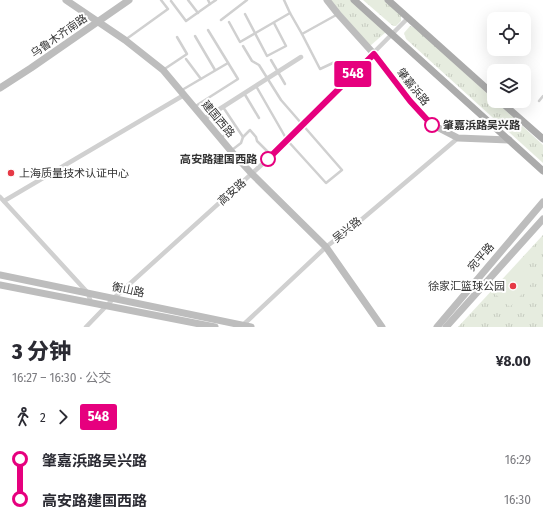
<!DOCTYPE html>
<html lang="zh">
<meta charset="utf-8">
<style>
body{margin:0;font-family:"Fira Sans Condensed","Noto Sans SC",sans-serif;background:#f2f2f3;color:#2b2b33;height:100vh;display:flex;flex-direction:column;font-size:15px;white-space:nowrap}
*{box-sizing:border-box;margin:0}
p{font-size:13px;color:#7c7c81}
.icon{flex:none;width:22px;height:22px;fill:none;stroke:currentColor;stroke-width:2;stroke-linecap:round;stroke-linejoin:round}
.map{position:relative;height:327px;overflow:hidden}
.drawer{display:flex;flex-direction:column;background:#fff;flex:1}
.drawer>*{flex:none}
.badge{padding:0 8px;border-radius:3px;font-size:14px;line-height:26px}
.controls{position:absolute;left:487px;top:12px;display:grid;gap:8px}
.controls a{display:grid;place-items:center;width:44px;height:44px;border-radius:8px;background:#fff;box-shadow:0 4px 16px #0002;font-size:20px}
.map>.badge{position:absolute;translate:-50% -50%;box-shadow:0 0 0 2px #fff}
.legs{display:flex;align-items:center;gap:6px;height:44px;padding:0 12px;font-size:13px}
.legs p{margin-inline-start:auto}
.overview{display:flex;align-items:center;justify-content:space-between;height:68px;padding:0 12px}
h1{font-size:22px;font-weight:800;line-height:30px}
ul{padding:0 12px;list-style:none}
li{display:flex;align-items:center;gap:14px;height:40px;font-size:15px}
li i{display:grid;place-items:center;width:6px;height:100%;margin:0 5px;background:currentColor}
li i::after{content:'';width:10px;height:10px;margin:-5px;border:3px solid;border-radius:50%;background:#fff}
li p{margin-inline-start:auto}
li:first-child i{background:linear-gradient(#0000 50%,currentColor 0)}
li:last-child i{background:linear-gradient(currentColor 50%,#0000 0)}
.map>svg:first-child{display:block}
</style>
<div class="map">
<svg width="543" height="327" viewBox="0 0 543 327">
<defs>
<pattern id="grass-tufts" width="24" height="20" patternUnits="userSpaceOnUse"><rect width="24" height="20" fill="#e6ecdf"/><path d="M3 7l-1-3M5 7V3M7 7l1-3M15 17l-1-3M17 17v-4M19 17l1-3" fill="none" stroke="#c6cbc0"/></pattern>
</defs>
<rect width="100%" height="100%" fill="#fff"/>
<g fill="url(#grass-tufts)">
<path d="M330 0H351L386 32 370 46Z"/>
<path d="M363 0H384L401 15V21L396 26H393Z"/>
<path d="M410 26 416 28 543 145V163L406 39 404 33Z"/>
<path d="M543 235V327H458Z"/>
</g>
<path fill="#e6ecdf" d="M517 265 534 281 510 307 493 292Z"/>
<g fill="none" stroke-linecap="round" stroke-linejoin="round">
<g stroke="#d0d0d0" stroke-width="2.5">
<path d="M188 0 198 13"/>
<path d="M284 0 290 13"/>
<path d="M171 1 186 21 210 4 208 0"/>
<path d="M210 4 216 0"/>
<path d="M245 14 267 56 286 46 274 23"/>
<path d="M221 20 247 0"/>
<path d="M229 22 240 42 290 13 302 34 338 14"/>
<path d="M302 34 320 69 335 62 350 77"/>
<path d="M195 36 215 70"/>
<path d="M125 40 168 9 161 0"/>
<path d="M243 46 252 61 259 65 281 100 342 170 326 183 287 140 256 86"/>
<path d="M186 59 201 79"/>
<path d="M271 60 285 84"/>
<path d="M163 70 187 54 177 37"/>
<path d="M182 90 228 63"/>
<path d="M244 93 259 118"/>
<path d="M539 101 543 96"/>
<path d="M194 107 238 79 208 30"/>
<path d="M223 107 243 137"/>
<path d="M222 137 236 127"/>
<path d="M232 150 241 143 243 137 250 130 256 137 257 141 271 155"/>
</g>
<g stroke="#d0d0d0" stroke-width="4.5">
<path d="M204 119 301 57"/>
<path d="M0 197 88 293 91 303"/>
<path d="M4 201 184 95"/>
<path d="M242 326 326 247 361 220 458 138"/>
<path d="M86 327 114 298 268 159 408 18"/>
</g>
<g stroke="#bdbdbd" stroke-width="7">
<path d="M66 0 125 40 163 70 231 151 252 174 326 247 382 327"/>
<path d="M327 0 338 14 374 54 410 101 424 117 433 125 458 138 509 140"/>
<path d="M0 88 31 68 129 0"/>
<path d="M0 275 251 327"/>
<path d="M0 285 215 327"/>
<path d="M437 327 543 202"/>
<path d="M446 327 543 219"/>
</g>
<g stroke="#ababab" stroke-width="7">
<path d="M354 0 543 171"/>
<path d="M388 0 494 95"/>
<path d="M500 101 543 139"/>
</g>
</g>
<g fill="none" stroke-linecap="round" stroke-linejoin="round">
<defs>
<path id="line-1" d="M268 159 374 54 410 101 432 125"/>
</defs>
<use href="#line-1" stroke="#fff" stroke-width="9"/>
<use href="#line-1" stroke="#e6007e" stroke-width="6"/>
</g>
<g fill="#fff" stroke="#e6007e" stroke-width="2">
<circle cx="432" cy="125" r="7"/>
<circle cx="268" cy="159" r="7"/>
</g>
<g fill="#e63946" stroke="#fff" stroke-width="1.5">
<circle cx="11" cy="173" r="4"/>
<circle cx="513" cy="286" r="4"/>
</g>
<g text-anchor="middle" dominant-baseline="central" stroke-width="4" stroke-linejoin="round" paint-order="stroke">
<g font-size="11" fill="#333" stroke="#fff">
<text transform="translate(59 36) rotate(-35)">乌鲁木齐南路</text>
<text transform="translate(413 87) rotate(51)">肇嘉浜路</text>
<text transform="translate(218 119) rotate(50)">建国西路</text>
<text transform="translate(232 192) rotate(-42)">高安路</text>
<text transform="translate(347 230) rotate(-38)">吴兴路</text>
<text transform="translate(481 257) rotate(-49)">宛平路</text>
<text transform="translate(128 290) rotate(12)">衡山路</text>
</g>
<g font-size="11" font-weight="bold" fill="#333" stroke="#fff" text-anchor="start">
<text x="443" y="125">肇嘉浜路吴兴路</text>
<text x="257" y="159" text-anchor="end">高安路建国西路</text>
</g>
<g font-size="11" fill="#333" stroke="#fff" text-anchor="start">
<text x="19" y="173">上海质量技术认证中心</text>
<text x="505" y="286" text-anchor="end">徐家汇篮球公园</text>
</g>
</g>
</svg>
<div class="controls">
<a><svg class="icon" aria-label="locate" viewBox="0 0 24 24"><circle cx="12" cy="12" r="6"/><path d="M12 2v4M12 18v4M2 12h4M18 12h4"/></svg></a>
<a><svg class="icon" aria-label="layers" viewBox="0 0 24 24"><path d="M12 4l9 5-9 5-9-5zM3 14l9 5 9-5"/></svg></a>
</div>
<b class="badge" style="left:353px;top:74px;background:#e6007e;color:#fff">548</b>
</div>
<section class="drawer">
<div class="overview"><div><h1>3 分钟</h1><p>16:27 – 16:30 · 公交</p></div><b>¥8.00</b></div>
<div class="legs"><svg class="icon" aria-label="walk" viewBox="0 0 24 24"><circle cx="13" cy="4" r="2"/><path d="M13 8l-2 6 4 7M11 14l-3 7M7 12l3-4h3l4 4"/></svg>2<svg class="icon" aria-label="forward" viewBox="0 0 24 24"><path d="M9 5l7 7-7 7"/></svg><b class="badge" style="background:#e6007e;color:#fff">548</b></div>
<ul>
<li><i style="color:#e6007e"></i><b>肇嘉浜路吴兴路</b><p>16:29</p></li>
<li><i style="color:#e6007e"></i><b>高安路建国西路</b><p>16:30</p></li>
</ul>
</section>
